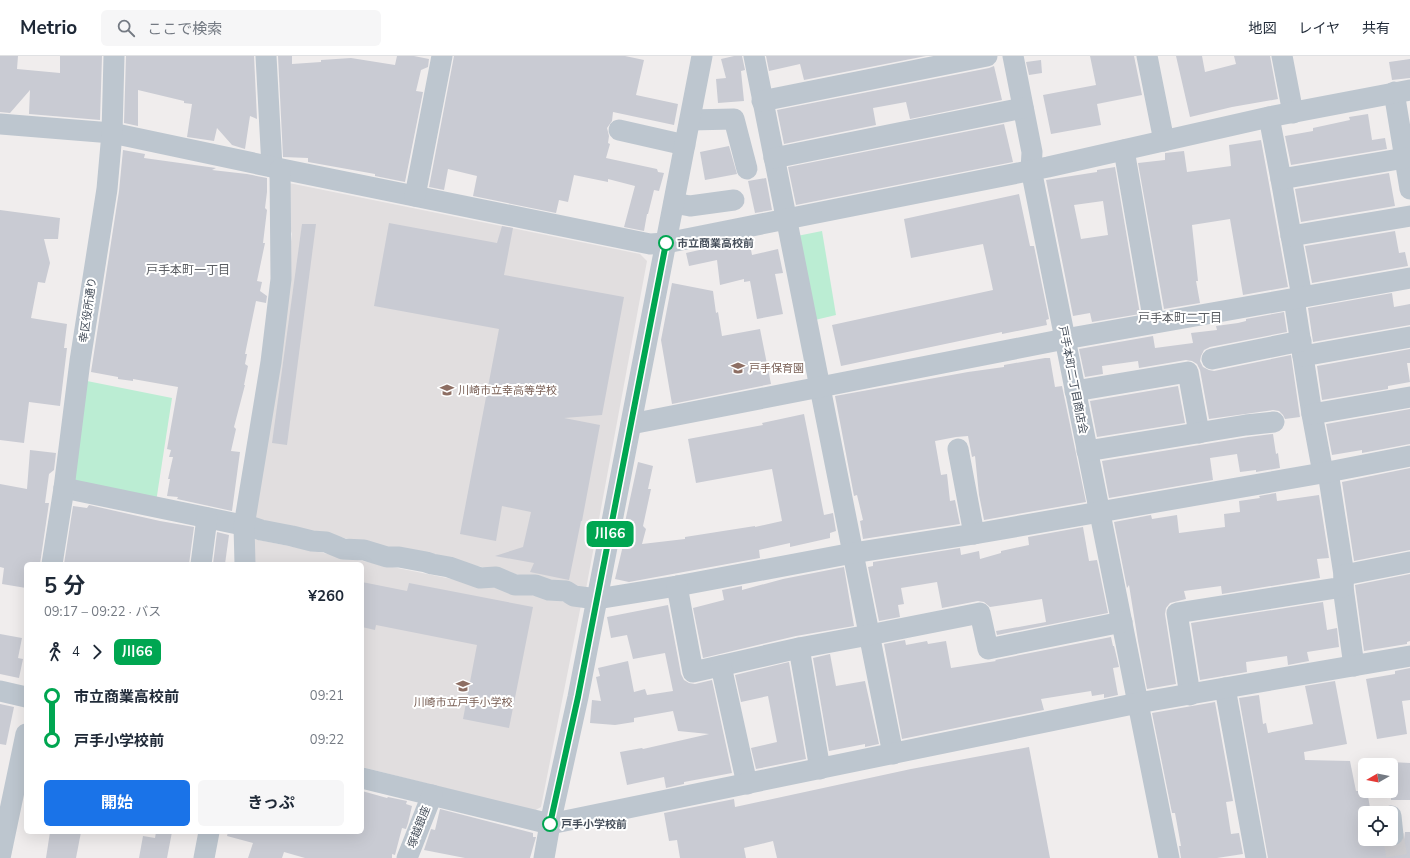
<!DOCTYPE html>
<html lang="ja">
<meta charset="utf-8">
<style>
body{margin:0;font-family:"Nunito Sans","Noto Sans JP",sans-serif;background:#f6f6f7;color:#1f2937;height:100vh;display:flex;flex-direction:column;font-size:15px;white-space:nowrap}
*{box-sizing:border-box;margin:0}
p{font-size:13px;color:#747a83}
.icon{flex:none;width:22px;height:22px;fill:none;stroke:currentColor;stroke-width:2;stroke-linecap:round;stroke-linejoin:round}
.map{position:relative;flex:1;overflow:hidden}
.side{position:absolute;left:24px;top:506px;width:340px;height:272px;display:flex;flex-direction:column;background:#fff;border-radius:6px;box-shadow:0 4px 16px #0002}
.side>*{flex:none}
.badge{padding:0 8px;border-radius:6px;font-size:14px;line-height:26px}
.needle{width:26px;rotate:261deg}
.tools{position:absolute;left:1358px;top:702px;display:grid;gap:8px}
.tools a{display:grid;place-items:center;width:40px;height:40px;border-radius:6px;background:#fff;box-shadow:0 4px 16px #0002;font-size:20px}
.map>.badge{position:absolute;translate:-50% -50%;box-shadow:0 0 0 2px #fff}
.legs{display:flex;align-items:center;gap:6px;height:44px;padding:0 20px;font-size:13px}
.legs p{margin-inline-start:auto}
.head{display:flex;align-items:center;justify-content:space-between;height:68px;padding:0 20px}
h1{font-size:22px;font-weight:700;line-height:30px}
.action{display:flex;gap:8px;margin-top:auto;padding:8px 20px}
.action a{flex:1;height:46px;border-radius:6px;background:#1a73e8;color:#fff;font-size:16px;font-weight:700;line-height:46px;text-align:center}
.action a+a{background:#f6f6f7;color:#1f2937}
ul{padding:0 20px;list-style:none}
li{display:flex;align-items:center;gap:14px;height:44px;font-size:15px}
li i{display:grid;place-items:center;width:6px;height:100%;margin:0 5px;background:currentColor}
li i::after{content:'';width:10px;height:10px;margin:-5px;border:3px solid;border-radius:50%;background:#fff}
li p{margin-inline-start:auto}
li:first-child i{background:linear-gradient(#0000 50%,currentColor 0)}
li:last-child i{background:linear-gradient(currentColor 50%,#0000 0)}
header{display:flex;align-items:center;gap:24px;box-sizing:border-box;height:56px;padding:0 20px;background:#fff;border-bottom:1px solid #e0e1e3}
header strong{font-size:19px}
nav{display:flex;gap:22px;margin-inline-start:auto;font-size:14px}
.search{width:280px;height:36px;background:#f6f6f7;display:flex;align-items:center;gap:10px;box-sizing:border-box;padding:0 14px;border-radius:6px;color:#747a83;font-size:15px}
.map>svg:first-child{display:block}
</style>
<header>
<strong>Metrio</strong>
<div class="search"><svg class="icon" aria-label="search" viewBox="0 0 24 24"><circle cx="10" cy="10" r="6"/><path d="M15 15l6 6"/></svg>ここで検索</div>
<nav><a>地図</a><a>レイヤ</a><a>共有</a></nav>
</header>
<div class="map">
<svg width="1410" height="802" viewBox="0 0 1410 802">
<rect width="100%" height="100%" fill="#f0eded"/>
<g fill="#e1dedf">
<path d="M289 127 640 198 647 205 586 533 255 463 292 178 289 169Z"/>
<path d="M254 483 581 549 541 751 534 755 362 711V508H253Z"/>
</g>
<g fill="#bbedd3">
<path d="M822 175 836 259 815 264 797 180Z"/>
<path d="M87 325 172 342 156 446 73 428Z"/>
</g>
<g fill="#c9cbd3" fill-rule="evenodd">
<path d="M0 0H18L17 13 60 17V0H102L100 64 29 58 30 34 10 57 0 56Z"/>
<path d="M126 0H254L257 63 250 60 245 93 232 89 217 72 214 85 187 81 192 48 184 47V45L138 34V70L124 67Z"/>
<path d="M278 0H292V8L321 6V4L351 2 395 9 397 0H414L429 3 428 11 421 14 416 35 423 36 405 126 375 120V118L308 106V102L283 101Z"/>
<path d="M454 0H625L644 4 636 39 678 48 674 69 613 56 612 65 607 72 609 80 608 87 610 88 606 102 657 113 658 116 664 117 659 135 654 134 648 158H647L644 175 624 171 635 130 608 123V126L574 119 568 146 559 144 556 157 473 140 477 120 448 113 444 134 429 131Z"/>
<path d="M734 0H742L745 14 741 15 744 45 718 47 716 23 726 22 721 3Z"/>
<path d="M766 0H926L804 24 800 8 769 15Z"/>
<path d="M1090 0H1134L1142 39 1097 48 1101 69 1051 78 1043 39 1096 29Z"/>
<path d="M1176 0H1202L1205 16 1236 8 1234 0H1270L1278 43 1232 51 1190 61Z"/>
<path d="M1410 3V22L1392 24 1389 6Z"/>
<path d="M1041 4 1042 17 1029 19 1026 6Z"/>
<path d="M994 10 1002 44 910 63 906 46 873 52 876 69 784 88 777 54 989 12Z"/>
<path d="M1368 58 1372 84 1385 82 1387 93 1291 109 1285 80 1313 75V72L1350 64 1349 61Z"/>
<path d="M1004 68 1013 106 796 149 788 111Z"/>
<path d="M1261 84 1288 231 1243 239 1230 163 1192 169 1198 225H1196L1200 247 1164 253 1138 107 1165 104V97L1184 95 1187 116 1231 110 1229 89Z"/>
<path d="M729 90 737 118 705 124 700 96Z"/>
<path d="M123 94 145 98 144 102 216 112 212 114 247 118 267 122V136L265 152 267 154 263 187H265L257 225 262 226 260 235 267 240 266 247 256 245 245 298H247L245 308 248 310 244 329H245L234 371 236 373 231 395 240 396 232 455 177 443 178 441 167 440 170 423H168L173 401H169L171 394 167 393 178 331 133 323V325L118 323V321L91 316 119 135Z"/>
<path d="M1115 111 1140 258 1092 266 1090 257 1073 260 1046 124 1097 116V114ZM1103 145 1108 179 1081 183 1074 149Z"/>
<path d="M1389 117 1395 150 1301 166 1295 133Z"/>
<path d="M766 122 772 154 755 157 748 125Z"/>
<path d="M1019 138 1030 190H1034L1049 263 1046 264 1047 269 1002 278V276L841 310 832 269 993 234 983 188 911 202 904 163Z"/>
<path d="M0 154 60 162 58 183H44L50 207 45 227 38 226 31 262 67 268 64 292H67L60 350 29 346 24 387 0 384Z"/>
<path d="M389 167 497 187 502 170 513 172 504 219 624 241 602 359 564 362 600 369 582 465H581L569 524 530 516 534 507 495 500 523 491 531 456 502 450 496 485 460 478 499 273 374 250Z"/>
<path d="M302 168H316L287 389 272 387Z"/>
<path d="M1395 175 1399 197 1405 196 1408 210 1312 227 1305 190Z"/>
<path d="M749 184 752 199 778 193 783 217 775 218 783 258 757 263 750 225 744 226V223L720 229 717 204 689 210 686 197 717 190 736 188 737 186Z"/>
<path d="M672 227 713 235 716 257 718 256 722 280 760 273 771 328 672 348 661 284Z"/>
<path d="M1392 237 1394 251 1410 248V269L1313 286 1308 252Z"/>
<path d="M1284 256 1287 276 1210 291 1204 294 1201 300 1200 305 1203 311 1209 314 1214 315 1291 299 1300 361 1285 363 1283 359 1279 355 1273 354 1209 363 1200 314 1197 308 1192 305 1186 304 1139 312 1138 305 1102 310 1103 318 1085 321 1079 293 1153 280 1155 292 1193 287 1191 277 1217 274 1216 270 1238 267 1246 265V263Z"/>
<path d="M1410 293V307H1407L1410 326 1388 330V333L1322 344 1317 310Z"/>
<path d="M1045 302H1050L1055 331 1062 330 1086 446 984 464 979 439 975 400 972 401 968 380 956 381 935 385 941 419 947 418 950 445 955 444 960 468 863 483 860 465 863 464 857 439 854 440 835 340 968 316 1004 311V309Z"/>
<path d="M1178 330 1185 367 1097 381 1090 345Z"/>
<path d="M1410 353V388L1362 397V394L1332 399 1326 368Z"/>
<path d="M804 358 824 459 833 457 836 475 830 477V482L790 491V487L759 494 760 502 629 526 615 523 625 481 622 480 638 406 653 410 648 433H651L643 470 646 473 642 488 685 483V481L755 470V471L782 465 772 413 696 427 688 383 763 369 762 367Z"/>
<path d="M1273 378 1276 398 1278 397 1280 412 1256 416V414L1240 416 1237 398 1210 402 1213 424 1109 442 1102 405 1248 381Z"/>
<path d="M30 394 56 397 54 414 49 418 45 447H49L40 508H26V532L2 528 4 512 0 511V428L27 433Z"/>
<path d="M1410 412V494L1354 505 1342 426Z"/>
<path d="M1276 437 1277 445 1319 439 1329 502 1317 503 1320 522 1222 538 1221 530 1184 535 1186 543 1170 547 1166 552 1165 558 1176 628 1147 633 1138 585 1129 529 1127 532 1114 466 1151 459 1152 463 1177 459 1179 477 1225 471 1224 458 1240 456 1239 445 1260 442 1259 440Z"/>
<path d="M89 449 160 465 194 471 189 508H64L73 450 87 452Z"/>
<path d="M1083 471 1089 505 1097 504 1108 557 997 579 996 575 1046 566 1042 543 990 551 984 546 978 545 942 552 937 526 901 532 904 548 898 549 900 561 879 565 868 511 873 510V506L960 492 961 499 979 495 980 503 1001 497V495L1029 489 1028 481Z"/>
<path d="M217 476 229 479 225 508H213Z"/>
<path d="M844 511 854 570 796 580 703 602 693 552 724 544 722 534 742 530V534L783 523Z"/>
<path d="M1410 518V585L1407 586V588L1364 595 1355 529Z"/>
<path d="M362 526 407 535 409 527 533 551 509 672 463 663 477 589 376 569 375 574 362 571Z"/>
<path d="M1323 546 1327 574 1337 572 1339 591 1307 596 1309 605 1288 609 1287 600 1246 606 1247 616 1200 624 1191 567Z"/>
<path d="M668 549 681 618 684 624 689 627 695 628 712 624 732 717 684 726V728L666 732 664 721 627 729 620 696 642 692 643 693 709 678 678 675 673 655 634 662V666L615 669 590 667 592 644 601 645 596 621 600 620 598 612 628 605 634 636 645 633 647 639 673 635 665 597 633 603 627 579 611 582 607 561Z"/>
<path d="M0 578 22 582 18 602 23 603 19 622 0 618Z"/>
<path d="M1111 581 1113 590H1114L1119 611 1113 612 1118 639 1104 642V638L1092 640 1091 635 1041 643 1044 654 902 683 884 588 905 584 906 589 927 585 928 588 946 585 951 612 996 605 995 604Z"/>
<path d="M830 598 836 630 865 625 879 688 865 691V688L829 695 813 602Z"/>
<path d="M789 606 806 703 756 713 751 692 777 686 768 640 741 646 735 619Z"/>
<path d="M1410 612V644L1402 645 1407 678 1377 683 1366 623 1395 618V615Z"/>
<path d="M1335 625 1347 688 1304 696 1305 704 1350 705 1356 735H1367L1371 757H1365V783H1382L1384 786 1388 790 1395 791 1400 788 1404 784 1405 776H1410V802H1268L1239 642 1259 639 1263 668 1266 667 1268 677 1313 668 1305 630Z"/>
<path d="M1215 646 1233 745 1226 746 1231 778 1239 777 1243 798 1217 802H1181L1179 790H1181L1175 757H1172L1152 657Z"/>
<path d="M0 648 14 651 6 689 0 688Z"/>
<path d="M1029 691 1050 802H777L773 785 744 792 746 802H680L677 784 669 785 664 757 734 743 735 751 911 713Z"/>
<path d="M1391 706 1410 707V744H1391Z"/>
<path d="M362 735 387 742 388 741 407 745 406 748 412 750 408 767 406 773 402 772 395 799 392 798V802H305L284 796 282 802H248L253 787 227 780 228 776H362Z"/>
<path d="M440 753 533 777V781H536L530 802H465L424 794 431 773 435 774Z"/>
<path d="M50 776H81L76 802H46Z"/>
<path d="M156 776H172L167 802H139L143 780 155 782Z"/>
</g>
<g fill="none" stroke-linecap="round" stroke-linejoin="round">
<path stroke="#cecdd0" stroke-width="21" stroke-dasharray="21 10" stroke-linecap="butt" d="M1393 779 1397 802"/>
<g stroke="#bdc6cf" stroke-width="21">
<path d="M266 0 272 111"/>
<path d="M754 0 893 698"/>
<path d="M1013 0 1032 96 1031 114 1033 123 1169 802"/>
<path d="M1147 0 1164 85"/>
<path d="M1282 0 1293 57"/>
<path d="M1394 36 1410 133"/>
<path d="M762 45 987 0"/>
<path d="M1269 61 1281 123 1302 241"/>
<path d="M690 64 734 63 747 113"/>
<path d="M0 68 112 77 272 111 650 188 666 187 1048 111 1269 61 1410 34"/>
<path d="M619 74 685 89"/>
<path d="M1124 94 1154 267"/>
<path d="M774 102 1023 52"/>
<path d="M1281 123 1405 102"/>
<path d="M415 140 442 0"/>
<path d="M674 147 690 150 734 144"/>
<path d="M1291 180 1410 160"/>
<path d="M1294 243 1312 358 1323 417"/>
<path d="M1303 300 1410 281"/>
<path d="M1212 303 1301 285"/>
<path d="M1075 335 1188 316 1199 377"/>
<path d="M1312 358 1410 341"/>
<path d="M631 368 1065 283 1410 222"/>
<path d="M958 393 974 478"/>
<path d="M1087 395 1246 369 1274 366"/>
<path d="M1328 416 1344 519"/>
<path d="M64 432 252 471 261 474 292 480 312 485 326 486 343 493 364 494 387 501H399L426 506 432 508 449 511 480 522 496 521 515 529H535L549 534 566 535 574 540 597 543 677 530 853 497 974 478 1328 416 1410 400"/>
<path d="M52 508 64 432 80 305 107 133 112 77 114 0"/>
<path d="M201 508 207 462"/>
<path d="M245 508 244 470 271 306 281 223 280 113"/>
<path d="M677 530 693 616 799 592 869 579 980 557 988 593 1122 566"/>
<path d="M1343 531 1354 610"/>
<path d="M799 592 820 713"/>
<path d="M721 610 747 728"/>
<path d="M1225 632 1256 802"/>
<path d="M0 635 26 641"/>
<path d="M1190 639 1177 557 1343 531 1344 519 1410 506"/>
<path d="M362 722 550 768 1138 647 1410 600"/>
<path d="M1391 760 1393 779"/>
<path d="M0 802 26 678"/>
<path d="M204 802 209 776"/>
<path d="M407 802 432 739"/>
<path d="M544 802 550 768 578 641 702 0"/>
</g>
</g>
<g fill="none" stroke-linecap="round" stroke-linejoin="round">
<defs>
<path id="line-1" d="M550 768 578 641 666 187"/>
</defs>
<use href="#line-1" stroke="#fff" stroke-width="9"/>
<use href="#line-1" stroke="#00a651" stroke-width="6"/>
</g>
<defs>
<symbol id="school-bare" viewBox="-9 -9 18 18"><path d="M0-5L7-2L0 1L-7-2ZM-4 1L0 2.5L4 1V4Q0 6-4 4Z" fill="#8d6e63" stroke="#fff" stroke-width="2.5" paint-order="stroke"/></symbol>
</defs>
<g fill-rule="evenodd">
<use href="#school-bare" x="728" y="302" width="20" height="20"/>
<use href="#school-bare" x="437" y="324" width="20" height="20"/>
<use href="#school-bare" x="453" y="620" width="20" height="20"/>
</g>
<g fill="#fff" stroke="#00a651" stroke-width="2">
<circle cx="666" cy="187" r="7"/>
<circle cx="550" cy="768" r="7"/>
</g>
<g text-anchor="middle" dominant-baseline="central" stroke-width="4" stroke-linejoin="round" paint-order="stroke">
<g font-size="11" font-weight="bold" fill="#454e5a" stroke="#fff" text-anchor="start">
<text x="677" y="187">市立商業高校前</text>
<text x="561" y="768">戸手小学校前</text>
</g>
<g font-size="11" fill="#454e5a" stroke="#fff">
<text transform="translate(88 254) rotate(-82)">幸区役所通り</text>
<text transform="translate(1073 324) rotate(79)">戸手本町二丁目商店会</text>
<text transform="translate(419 771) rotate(-69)">塚越銀座</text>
</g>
<g font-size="11" fill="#785e54" stroke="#fff" text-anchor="start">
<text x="749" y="312">戸手保育園</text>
<text x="458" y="334">川崎市立幸高等学校</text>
<text x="463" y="646" text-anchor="middle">川崎市立戸手小学校</text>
</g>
<g font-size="12" fill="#5a5d62" stroke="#fff">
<text x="188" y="214">戸手本町一丁目</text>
<text x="1180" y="262">戸手本町二丁目</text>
</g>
</g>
</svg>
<div class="tools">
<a><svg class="needle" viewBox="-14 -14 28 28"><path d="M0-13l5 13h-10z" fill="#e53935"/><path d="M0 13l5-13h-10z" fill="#747a83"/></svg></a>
<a><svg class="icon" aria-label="locate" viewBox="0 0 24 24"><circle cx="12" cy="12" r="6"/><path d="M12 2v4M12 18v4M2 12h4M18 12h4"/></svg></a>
</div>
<b class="badge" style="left:610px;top:478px;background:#00a651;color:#fff">川66</b>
<section class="side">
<div class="head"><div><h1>5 分</h1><p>09:17 – 09:22 · バス</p></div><b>¥260</b></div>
<div class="legs"><svg class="icon" aria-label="walk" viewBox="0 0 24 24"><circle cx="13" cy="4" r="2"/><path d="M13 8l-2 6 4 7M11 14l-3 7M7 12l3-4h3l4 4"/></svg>4<svg class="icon" aria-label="forward" viewBox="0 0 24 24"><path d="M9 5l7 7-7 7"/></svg><b class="badge" style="background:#00a651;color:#fff">川66</b></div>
<ul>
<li><i style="color:#00a651"></i><b>市立商業高校前</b><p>09:21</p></li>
<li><i style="color:#00a651"></i><b>戸手小学校前</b><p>09:22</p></li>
</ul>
<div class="action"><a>開始</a><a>きっぷ</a></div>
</section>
</div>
